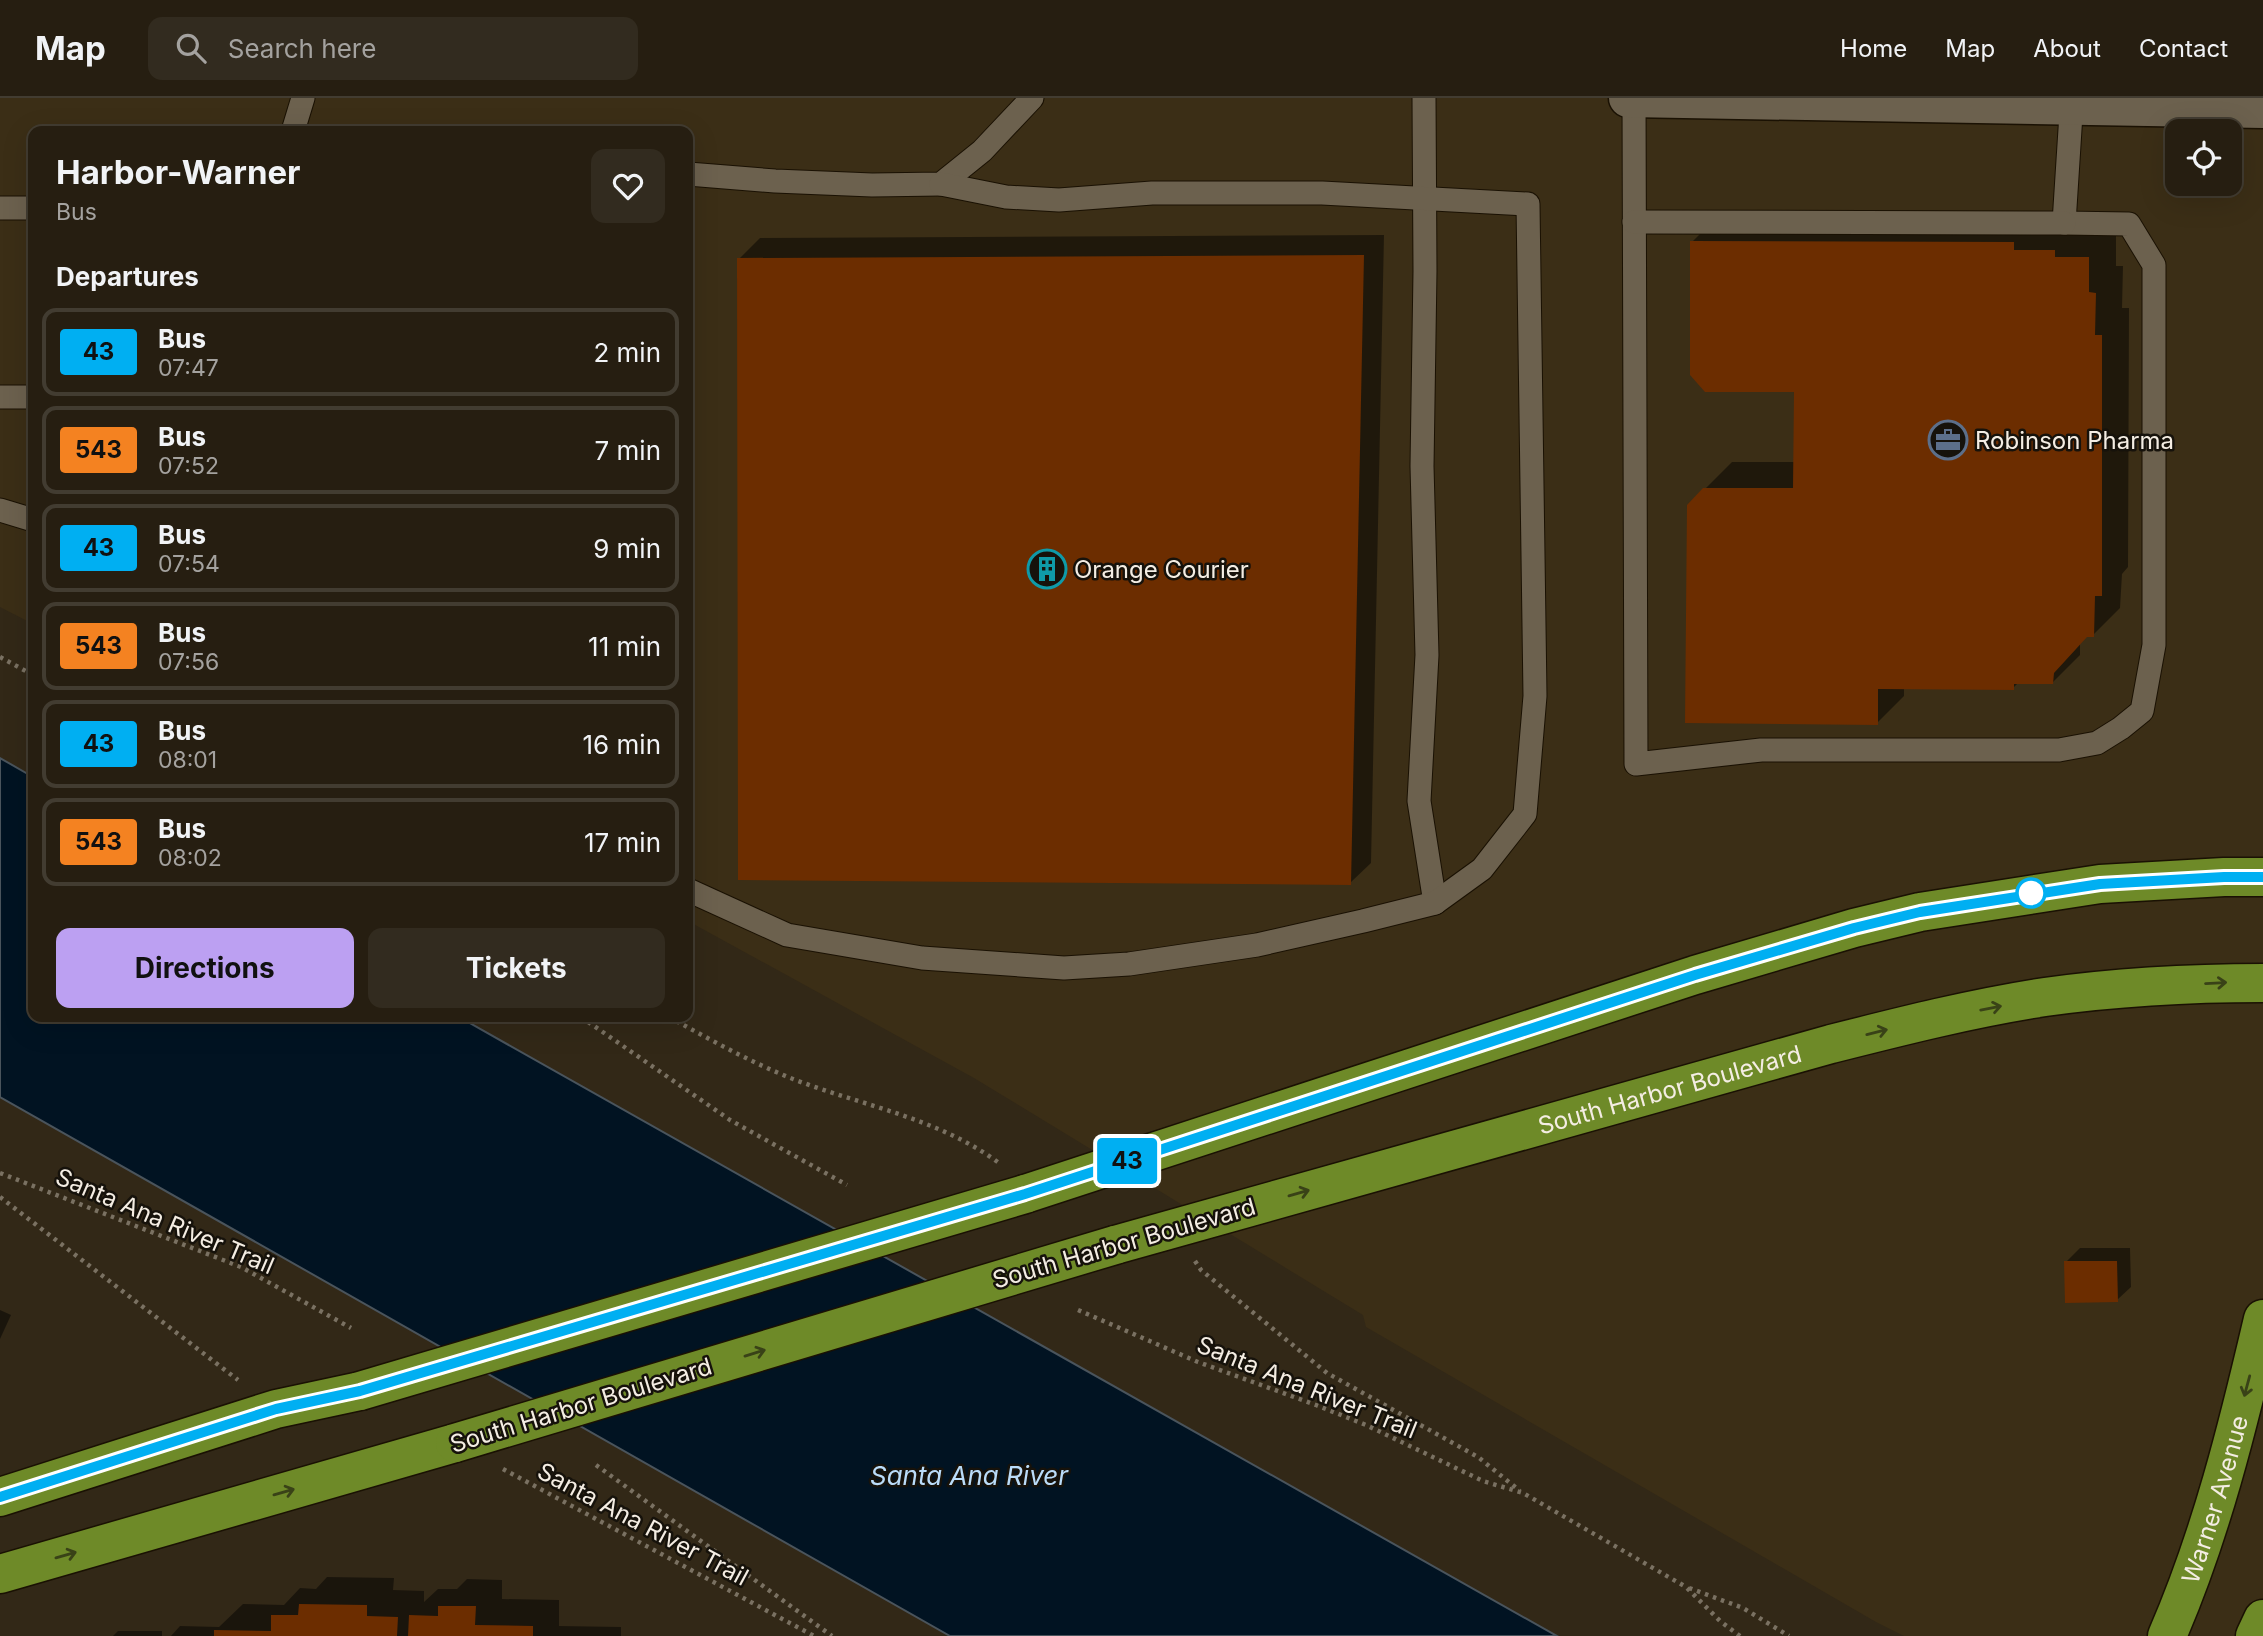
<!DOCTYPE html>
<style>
body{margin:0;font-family:Inter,sans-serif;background:#322b1f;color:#f1f3f6;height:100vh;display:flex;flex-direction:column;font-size:26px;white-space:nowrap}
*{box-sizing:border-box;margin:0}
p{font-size:23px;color:#a4a29f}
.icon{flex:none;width:38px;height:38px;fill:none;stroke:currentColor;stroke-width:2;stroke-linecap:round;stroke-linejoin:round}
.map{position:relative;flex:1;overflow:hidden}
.sheet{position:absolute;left:28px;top:28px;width:665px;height:896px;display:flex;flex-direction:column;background:#261e11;border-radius:14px;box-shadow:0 7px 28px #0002,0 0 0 2px #423c31}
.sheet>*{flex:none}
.badge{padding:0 14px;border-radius:5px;font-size:24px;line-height:46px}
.tools{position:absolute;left:2165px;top:21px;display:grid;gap:14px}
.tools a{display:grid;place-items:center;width:77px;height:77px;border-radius:14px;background:#261e11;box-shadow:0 7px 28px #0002,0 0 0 2px #423c31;font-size:35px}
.map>.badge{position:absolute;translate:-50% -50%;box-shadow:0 0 0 4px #fff}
h2{padding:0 28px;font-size:26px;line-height:63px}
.round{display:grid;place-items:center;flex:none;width:74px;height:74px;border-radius:14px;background:#322b1f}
.summary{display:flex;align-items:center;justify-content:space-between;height:119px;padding:0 28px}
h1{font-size:33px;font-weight:700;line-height:52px}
.primary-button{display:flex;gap:14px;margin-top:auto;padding:14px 28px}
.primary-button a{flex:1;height:80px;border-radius:14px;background:#bca0f2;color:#111;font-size:28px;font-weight:700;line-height:80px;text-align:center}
.primary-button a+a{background:#322b1f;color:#f1f3f6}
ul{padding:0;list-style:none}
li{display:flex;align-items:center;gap:21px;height:88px;margin:0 14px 10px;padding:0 14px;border:4px solid #423c31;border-radius:14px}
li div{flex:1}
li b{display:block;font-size:26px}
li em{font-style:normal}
li .badge{min-width:77px;font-weight:700;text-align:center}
header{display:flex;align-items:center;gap:42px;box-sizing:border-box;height:98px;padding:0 35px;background:#261e11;border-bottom:2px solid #423c31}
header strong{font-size:33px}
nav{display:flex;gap:38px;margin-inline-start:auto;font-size:24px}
.search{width:490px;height:63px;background:#322b1f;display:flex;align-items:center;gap:18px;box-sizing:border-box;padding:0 24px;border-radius:14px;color:#a4a29f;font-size:26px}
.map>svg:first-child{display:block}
</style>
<header>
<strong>Map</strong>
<div class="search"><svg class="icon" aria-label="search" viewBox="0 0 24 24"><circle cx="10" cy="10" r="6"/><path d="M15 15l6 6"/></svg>Search here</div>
<nav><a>Home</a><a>Map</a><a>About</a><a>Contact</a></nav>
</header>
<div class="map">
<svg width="2263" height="1538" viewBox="0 0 2263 1538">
<rect width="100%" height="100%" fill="#322817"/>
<path fill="#3b2e16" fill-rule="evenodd" d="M0 0H2263V1538H1904L1876 1524 1366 1229 1363 1217 974 980 688 823V33H33V526L0 509ZM2177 33H2230V86H2177Z"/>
<path fill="#011322" stroke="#4a545c" stroke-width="2" d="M0 660 33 679V919H459L1557 1538H950L0 999Z"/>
<g fill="#0007">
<path d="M1719 117 2116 133V168H2123L2122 210H2129L2128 469 2122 476 2120 510 2093 537H2087L2080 546V557L2053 584H2019L2013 590 1904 589V598L1877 625 1704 392 1732 364H1795L1796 292 1692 144Z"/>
<path d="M1384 137 1371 765 1350 785 739 161 760 140Z"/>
<path d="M2080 1150H2130L2131 1189 2117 1202 2066 1164Z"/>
<path d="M0 1212 11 1217 0 1241Z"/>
<path d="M327 1479 394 1480 393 1492 424 1493V1504L438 1491H457L467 1481 502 1482V1501L559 1502V1528L621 1529V1538H171L180 1528 219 1529 243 1506 284 1507 300 1490 316 1491Z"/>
<path d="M118 1533H162V1538H113Z"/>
</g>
<g fill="#6c2d00">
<path d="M1690 143 2014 144V152H2055V159H2089V194L2096 195 2095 237H2102V498H2095L2094 539H2087L2054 575 2053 586H2014V592L1878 591V627L1685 625 1687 407 1703 390H1793L1794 294H1705L1690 277Z"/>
<path d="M1364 157 1351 787 738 782 737 160Z"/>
<path d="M2064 1163H2117L2118 1204 2065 1205Z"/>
<path d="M299 1506 367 1507V1518L398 1519 397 1538H214V1532L271 1533V1517H298Z"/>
<path d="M438 1508H476L475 1527 533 1528V1538H408L409 1517 438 1518Z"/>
</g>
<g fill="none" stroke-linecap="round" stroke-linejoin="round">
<defs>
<g id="service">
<path d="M1424 0 1425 173 1422 368 1427 557 1419 703 1435 805"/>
<path d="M1634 0 1636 666 1761 652H2059L2097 645 2121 630 2142 613 2154 547V167L2129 126 2064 125 2072 0"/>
<path d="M293 33 303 0"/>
<path d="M688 76 775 83 872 87 941 86 982 53 1032 0"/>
<path d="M0 110H33"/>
<path d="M1634 124 2064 125"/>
<path d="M0 299H33"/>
<path d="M0 412 33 422"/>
<path d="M688 792 787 837 922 860 1064 870 1129 866 1257 847 1363 823 1435 805 1482 771 1525 716 1535 598 1528 106 1322 95H1152L1059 102 1006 99 941 86"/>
</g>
<path id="minor" d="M1628 0 2263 11"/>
<g id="primary">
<path d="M1025 1096 1695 877 1854 830 1920 814 2100 786 2224 779H2263"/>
<path id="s1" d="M1115 1147 1831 946C1902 928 1973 910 2045 899 2117 889 2191 885 2263 885"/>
<path d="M0 1399 276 1311 360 1293"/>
<path d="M0 1476 455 1345"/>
<path id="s2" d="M2167 1538C2211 1437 2238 1328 2263 1221"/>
<path d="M2255 1538 2263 1521"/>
</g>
</defs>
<use href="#service" stroke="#1a1103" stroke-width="25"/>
<use href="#minor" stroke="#1a1103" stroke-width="41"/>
<use href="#primary" stroke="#1a1103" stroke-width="41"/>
<g stroke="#7a7162" stroke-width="4.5" stroke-dasharray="3.5 5" stroke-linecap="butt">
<path d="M0 559 33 577"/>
<path d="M581 919 730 1022 847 1087"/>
<path d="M669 919C709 941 750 964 793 981 863 1008 938 1020 999 1065"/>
<path d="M0 1075 241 1169 351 1230"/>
<path d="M0 1099 238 1282"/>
<path d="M1195 1163 1201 1172 1327 1275 1478 1359 1520 1393"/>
<path d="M1078 1212 1198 1264 1316 1307 1366 1327 1483 1383 1523 1395 1686 1489 1720 1523 1740 1538"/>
<path d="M596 1367 832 1538"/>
<path d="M503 1371 814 1538"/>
<path d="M1689 1490 1743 1510 1789 1538"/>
</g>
<use href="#service" stroke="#6c614e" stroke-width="23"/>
<use href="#minor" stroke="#6c614e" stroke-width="38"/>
<use href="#primary" stroke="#6e8a28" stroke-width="38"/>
<defs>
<g id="primary-bridge">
<path d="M360 1293 1025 1096"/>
<path d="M455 1345 1115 1147"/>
</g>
</defs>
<use href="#primary-bridge" stroke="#1a1103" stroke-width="41" stroke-linecap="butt"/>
<use href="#primary-bridge" stroke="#6e8a28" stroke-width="38"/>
</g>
<defs><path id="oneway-shaft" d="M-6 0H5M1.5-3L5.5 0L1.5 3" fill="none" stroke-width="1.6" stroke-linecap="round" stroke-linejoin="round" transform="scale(1.75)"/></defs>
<g stroke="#394217">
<use href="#oneway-shaft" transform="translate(2216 885) rotate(-3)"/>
<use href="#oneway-shaft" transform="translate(1991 910) rotate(-11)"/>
<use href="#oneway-shaft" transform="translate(1877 934) rotate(-14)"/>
<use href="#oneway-shaft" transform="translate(1299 1095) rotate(-16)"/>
<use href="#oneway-shaft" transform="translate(755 1255) rotate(-17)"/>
<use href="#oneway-shaft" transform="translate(2247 1288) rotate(105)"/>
<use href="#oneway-shaft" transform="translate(284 1394) rotate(-16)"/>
<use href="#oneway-shaft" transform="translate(66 1457) rotate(-16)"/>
</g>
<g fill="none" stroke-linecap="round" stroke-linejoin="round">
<defs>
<path id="line" d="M0 1399 276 1311 360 1293 1025 1096 1695 877 1854 830 1920 814 2100 786 2224 779H2263"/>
</defs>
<use href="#line" stroke="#fff" stroke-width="16"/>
<use href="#line" stroke="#00aff2" stroke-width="10"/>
</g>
<defs>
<symbol id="office-ring" viewBox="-11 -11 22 22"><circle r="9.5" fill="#16120b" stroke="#5c6f8a" stroke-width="1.5"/><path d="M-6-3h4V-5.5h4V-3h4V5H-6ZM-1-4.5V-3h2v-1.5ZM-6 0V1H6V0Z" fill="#5c6f8a"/></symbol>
<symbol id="building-ring" viewBox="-11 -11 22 22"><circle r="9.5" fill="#16120b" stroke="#0f9aa8" stroke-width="1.5"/><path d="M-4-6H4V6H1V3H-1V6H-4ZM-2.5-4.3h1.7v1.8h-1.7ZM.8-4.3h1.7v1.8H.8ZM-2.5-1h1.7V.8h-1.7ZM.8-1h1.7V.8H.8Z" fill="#0f9aa8"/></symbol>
</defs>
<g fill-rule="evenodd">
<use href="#office-ring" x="1926" y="320" width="44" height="44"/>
<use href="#building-ring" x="1025" y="449" width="44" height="44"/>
</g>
<circle fill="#fff" stroke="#00aff2" stroke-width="3.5" cx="2031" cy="795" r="14"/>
<g text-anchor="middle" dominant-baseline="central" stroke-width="5" stroke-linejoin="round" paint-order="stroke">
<g font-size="24" fill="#f4ede3" stroke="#16120b" text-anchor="start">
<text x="1975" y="342">Robinson Pharma</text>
<text x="1074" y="471">Orange Courier</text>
</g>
<g font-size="24" fill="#f4ede3" stroke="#16120b">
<text stroke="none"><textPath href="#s1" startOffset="576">South Harbor Boulevard</textPath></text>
<text transform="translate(165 1123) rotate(23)">Santa Ana River Trail</text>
<text transform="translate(1124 1145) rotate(-16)">South Harbor Boulevard</text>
<text transform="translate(1307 1289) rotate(22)">Santa Ana River Trail</text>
<text transform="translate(581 1307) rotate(-17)">South Harbor Boulevard</text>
<text stroke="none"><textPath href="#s2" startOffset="145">Warner Avenue</textPath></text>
<text transform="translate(643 1426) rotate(28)">Santa Ana River Trail</text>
</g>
<g font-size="26" font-style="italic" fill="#badcf9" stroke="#16120b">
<text x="969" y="1377">Santa Ana River</text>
</g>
</g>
</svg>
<div class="tools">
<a><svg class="icon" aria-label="locate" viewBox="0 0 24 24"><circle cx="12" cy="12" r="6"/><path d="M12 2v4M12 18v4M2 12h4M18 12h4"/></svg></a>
</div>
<b class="badge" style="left:1127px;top:1063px;background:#00aff2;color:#111">43</b>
<section class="sheet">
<div class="summary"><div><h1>Harbor-Warner</h1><p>Bus</p></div><a class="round"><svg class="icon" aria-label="heart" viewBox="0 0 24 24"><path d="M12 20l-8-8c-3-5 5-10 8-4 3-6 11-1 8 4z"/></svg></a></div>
<h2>Departures</h2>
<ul>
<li><span class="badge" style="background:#00aff2;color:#111">43</span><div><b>Bus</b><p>07:47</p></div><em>2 min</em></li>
<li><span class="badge" style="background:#f48221;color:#111">543</span><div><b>Bus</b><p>07:52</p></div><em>7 min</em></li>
<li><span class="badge" style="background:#00aff2;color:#111">43</span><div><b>Bus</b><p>07:54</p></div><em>9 min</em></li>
<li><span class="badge" style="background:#f48221;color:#111">543</span><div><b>Bus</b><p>07:56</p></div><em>11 min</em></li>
<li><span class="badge" style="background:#00aff2;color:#111">43</span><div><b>Bus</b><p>08:01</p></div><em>16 min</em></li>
<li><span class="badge" style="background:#f48221;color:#111">543</span><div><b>Bus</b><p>08:02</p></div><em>17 min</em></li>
</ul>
<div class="primary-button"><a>Directions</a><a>Tickets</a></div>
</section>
</div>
